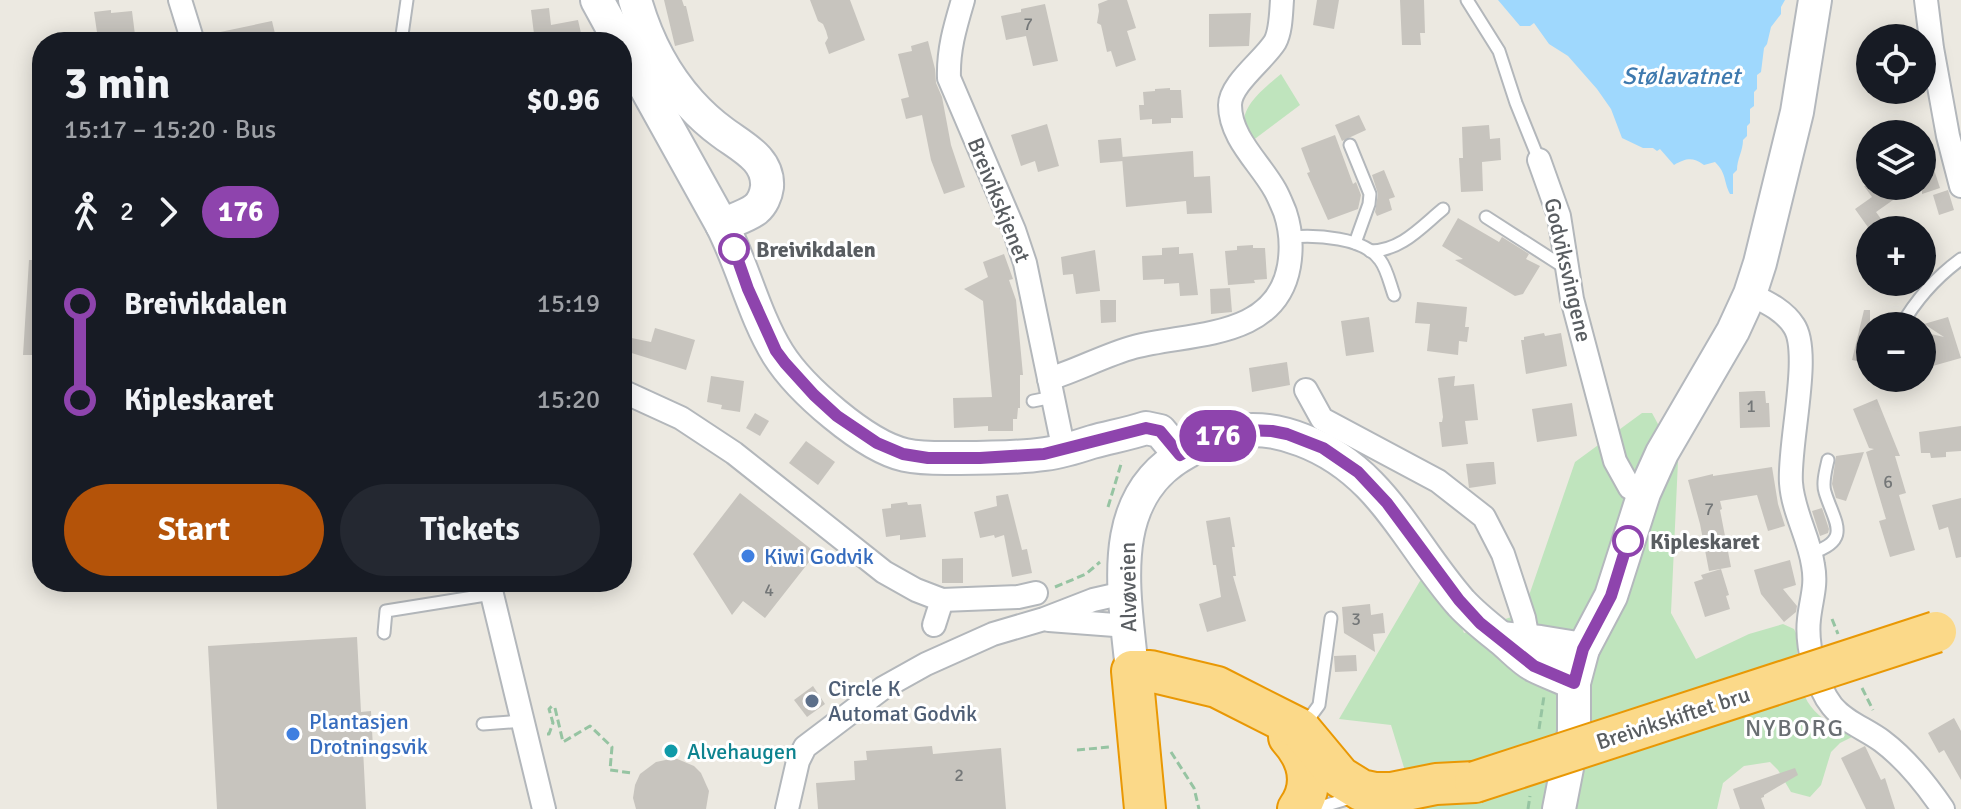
<!DOCTYPE html>
<meta charset="utf-8">
<style>
body{margin:0;font-family:Signika,sans-serif;background:#242831;color:#f1f3f6;height:100vh;display:flex;flex-direction:column;font-size:30px;white-space:nowrap}
*{box-sizing:border-box;margin:0}
p{font-size:26px;color:#9ea1a6}
.icon{flex:none;width:44px;height:44px;fill:none;stroke:currentColor;stroke-width:2;stroke-linecap:round;stroke-linejoin:round}
.map{position:relative;flex:1;overflow:hidden}
.side{position:absolute;left:32px;top:32px;width:600px;height:560px;display:flex;flex-direction:column;background:#171b24;border-radius:32px;box-shadow:0 4px 20px #0003}
.side>*{flex:none}
.badge{padding:0 16px;border-radius:26px;font-size:28px;line-height:52px}
.fabs{position:absolute;left:1856px;top:24px;display:grid;gap:16px}
.fabs a{display:grid;place-items:center;width:80px;height:80px;border-radius:50%;background:#171b24;box-shadow:0 4px 20px #0003;font-size:40px}
.map>.badge{position:absolute;translate:-50% -50%;box-shadow:0 0 0 4px #fff}
.legs{display:flex;align-items:center;gap:12px;height:88px;padding:0 32px;font-size:26px}
.legs p{margin-inline-start:auto}
.overview{display:flex;align-items:center;justify-content:space-between;height:136px;padding:0 32px}
h1{font-size:44px;font-weight:700;line-height:60px}
.primary-button{display:flex;gap:16px;margin-top:auto;padding:16px 32px}
.primary-button a{flex:1;height:92px;border-radius:48px;background:#b45309;color:#fff;font-size:32px;font-weight:700;line-height:92px;text-align:center}
.primary-button a+a{background:#242831;color:#f1f3f6}
ul{padding:0 32px;list-style:none}
li{display:flex;align-items:center;gap:28px;height:96px;font-size:30px}
li i{display:grid;place-items:center;width:12px;height:100%;margin:0 10px;background:currentColor}
li i::after{content:'';width:20px;height:20px;margin:-10px;border:6px solid;border-radius:50%;background:#171b24}
li p{margin-inline-start:auto}
li:first-child i{background:linear-gradient(#0000 50%,currentColor 0)}
li:last-child i{background:linear-gradient(currentColor 50%,#0000 0)}
.map>svg:first-child{display:block}
</style>
<div class="map">
<svg width="1961" height="809" viewBox="0 0 1961 809">
<rect width="100%" height="100%" fill="#ece9e1"/>
<g fill="#bfe4bd">
<path d="M1281 74 1300 105 1252 141C1249 137 1246 133 1245 129 1238 107 1267 86 1281 74Z"/>
<path d="M1642 413H1652L1678 461 1671 613 1696 659 1749 634 1783 624 1794 629 1797 635C1798 668 1795 698 1824 719 1833 726 1843 730 1852 737L1840 743 1831 752 1821 785 1810 797 1791 792 1778 770 1770 762 1744 766 1723 783 1717 809H1404L1409 784 1391 725 1339 719 1420 581 1440 574 1464 633 1523 613 1575 462Z"/>
</g>
<path fill="#9fd8fd" d="M1498 0H1785L1781 7V14L1771 27 1767 44 1764 48 1761 72 1757 75V89L1754 92V106L1750 109V123L1747 126V136L1743 140C1743 151 1737 159 1737 170L1733 174V194H1730C1723 180 1727 174 1715 162L1704 165C1692 157 1687 158 1674 165L1660 149 1657 151 1653 148H1643L1622 138 1611 109 1597 89 1568 56 1549 44 1534 23 1530 26H1520Z"/>
<g fill="#c7c4be">
<path d="M664 0H682L684 6H686L694 41 675 46Z"/>
<path d="M810 0H850L865 40 829 54 825 43 828 38 826 31 823 24 818 21Z"/>
<path d="M1108 0H1127L1136 28 1127 31 1136 60 1116 67 1111 51 1107 52 1101 25 1097 23 1099 11 1098 4Z"/>
<path d="M1317 0H1339L1334 29 1313 25Z"/>
<path d="M1400 0H1424L1425 33H1420L1421 45H1402Z"/>
<path d="M1045 4 1058 61 1033 66 1026 36 1006 40 1001 16 1021 12V9Z"/>
<path d="M549 8 551 25 578 20 583 42H535L531 10Z"/>
<path d="M111 10V13L132 11 135 35 98 39 94 12Z"/>
<path d="M1251 13 1249 46 1209 47V14Z"/>
<path d="M272 21 277 42H207L206 35Z"/>
<path d="M928 41 935 69 936 83 942 97 951 145 965 187 944 194 931 160 922 115 906 119 901 99 909 97 898 54 912 51 911 46Z"/>
<path d="M1170 88V90H1181L1183 118H1171V123L1152 124V119L1140 120 1139 105H1144L1143 92 1155 91V89Z"/>
<path d="M1359 115 1366 130 1342 141 1335 125Z"/>
<path d="M1047 124 1059 166 1038 172 1035 161 1021 166 1011 135Z"/>
<path d="M1489 125 1490 139 1500 138 1501 160 1482 162 1483 191 1461 192 1459 158H1463L1462 127Z"/>
<path d="M1335 135 1353 184 1356 182 1361 195 1358 209 1328 220 1307 173 1310 172 1301 148Z"/>
<path d="M1121 138 1123 161 1100 163 1098 140Z"/>
<path d="M1922 142H1925L1940 188 1922 194Z"/>
<path d="M1193 151 1194 177 1210 176 1212 213 1187 214 1186 201 1126 207 1122 157Z"/>
<path d="M1384 170 1395 197 1389 199 1392 210 1377 216 1375 212 1378 194 1372 175Z"/>
<path d="M1864 186H1913L1876 212 1889 230H1870L1855 209 1872 197Z"/>
<path d="M1948 190 1954 210 1939 215 1933 195Z"/>
<path d="M1458 218 1499 242 1502 237 1529 254 1526 259 1540 266 1523 294 1515 296 1455 260 1463 259 1442 246Z"/>
<path d="M1253 245V248H1265L1267 279 1254 280 1255 283 1228 285 1225 251 1237 250V246Z"/>
<path d="M1179 247V254L1193 253 1198 295 1180 296 1179 283 1164 284V279L1143 280 1142 256 1162 255V248Z"/>
<path d="M1095 250 1100 291 1076 294 1073 274 1063 275 1061 257Z"/>
<path d="M1004 254 1013 279 1009 280 1016 300 1023 375H1020V408H1018L1017 419H1013V431H988V426L954 428 953 398 992 397 983 301 964 289 988 277 983 262Z"/>
<path d="M29 260H42V355H23Z"/>
<path d="M1230 288 1232 312 1211 314 1210 289Z"/>
<path d="M1100 300H1116V322L1101 323Z"/>
<path d="M1417 302 1467 307 1465 327H1469L1467 342 1459 341 1458 355 1427 351 1430 324 1415 323Z"/>
<path d="M1864 310H1870V364L1852 360Z"/>
<path d="M1369 317 1374 352 1346 356 1341 321Z"/>
<path d="M1948 317 1961 358 1922 369V332L1944 337 1924 324Z"/>
<path d="M655 328 695 340 686 370 622 350V336L651 342Z"/>
<path d="M1544 333 1545 336 1561 333 1567 366 1526 374 1521 340H1524V337Z"/>
<path d="M1287 362 1290 385 1252 392 1249 368Z"/>
<path d="M711 376 744 381 740 412 721 409 722 405 707 402Z"/>
<path d="M1455 376 1454 386 1474 384 1478 420 1465 421 1468 444 1442 447 1439 422H1442L1443 417 1438 378Z"/>
<path d="M1757 391H1765L1766 403H1769L1770 427 1740 428 1739 392Z"/>
<path d="M1877 399 1900 456H1895L1906 493 1899 495 1915 550 1890 557 1879 521 1886 519 1866 452 1874 449 1869 448 1853 409Z"/>
<path d="M1572 403 1577 436 1537 442 1532 409Z"/>
<path d="M755 413 769 421 760 436 746 428Z"/>
<path d="M1961 426V451L1946 452V457L1931 458 1930 453H1921L1919 432Z"/>
<path d="M806 441 835 462 818 485 789 463Z"/>
<path d="M1864 452 1846 501 1836 498 1832 484 1836 456Z"/>
<path d="M1489 462H1494L1496 484 1469 488 1466 464Z"/>
<path d="M1772 467 1778 504 1785 526 1768 531 1757 495 1720 501 1722 509 1720 510 1731 567 1709 571 1700 524 1688 480 1713 474V476Z"/>
<path d="M740 493 816 553 765 618 743 601 732 615 693 554Z"/>
<path d="M1008 494 1022 550 1027 549 1032 573 1012 577 1004 535 995 538 994 535 980 538 974 512 997 506 996 496Z"/>
<path d="M1961 498V557L1956 558 1948 527 1939 530 1932 505Z"/>
<path d="M907 502 908 505 921 504 926 537 900 540V535L886 537 882 509 891 508V504Z"/>
<path d="M1822 508 1829 529 1828 533 1820 536 1812 511Z"/>
<path d="M1230 517 1235 547H1232L1236 576H1233L1246 621 1207 632 1199 604 1221 597 1216 565H1213L1206 521Z"/>
<path d="M963 558V583H942V559Z"/>
<path d="M1790 560 1796 585 1783 589 1797 606 1796 612 1784 622 1761 594 1754 570Z"/>
<path d="M1721 569 1729 595 1726 596 1730 609 1705 617 1694 582 1703 579 1701 575Z"/>
<path d="M1370 604 1371 615 1383 613 1385 633 1373 634 1375 652 1344 633 1342 607Z"/>
<path d="M357 637 361 712 371 711 373 748H363L366 809H217L208 646Z"/>
<path d="M1356 655 1357 671 1335 672 1334 656Z"/>
<path d="M813 686 825 704 807 717 794 700Z"/>
<path d="M1954 718 1961 731V780L1944 750 1939 753 1928 733Z"/>
<path d="M932 746 933 754 1001 748 1006 809H818L816 783 855 780 854 761 867 760 866 751Z"/>
<path d="M1865 746 1881 780 1885 778 1895 809H1866L1841 758Z"/>
<path d="M675 758 694 766 701 773 709 791 706 809H636L633 798 635 785 640 774 656 762Z"/>
<path d="M1795 768 1798 775 1764 795V797L1761 798 1765 809H1740L1733 789Z"/>
</g>
<g fill="none" stroke-linecap="round" stroke-linejoin="round">
<defs>
<g id="lane">
<path d="M1467 0 1499 51 1516 103 1539 160"/>
<path d="M401 42 407 0"/>
<path d="M1350 145 1370 194 1369 204 1355 243"/>
<path d="M1486 217 1567 269"/>
<path d="M1291 237C1316 235 1364 237 1380 260 1387 269 1390 284 1394 295"/>
<path d="M1370 251C1401 251 1421 227 1443 209"/>
<path d="M1901 326C1917 298 1935 278 1961 259"/>
<path d="M1033 401 1053 397"/>
<path d="M1811 553C1853 540 1834 522 1825 492 1822 483 1826 469 1828 460"/>
<path d="M384 633 386 611 492 594"/>
<path d="M483 724 523 721"/>
<path d="M1305 724 1319 705 1331 618"/>
<path d="M1313 809 1354 797"/>
</g>
<g id="street">
<path d="M180 0 193 42"/>
<path d="M963 0C955 27 948 50 949 78L1014 230 1025 263 1064 451"/>
<path d="M1926 0 1932 48 1948 136 1961 186"/>
<path d="M1539 160 1559 216 1572 299 1615 461 1630 488 1644 493"/>
<path d="M1750 294C1766 302 1784 310 1794 326 1812 353 1788 446 1791 483 1793 512 1809 537 1813 565 1817 586 1811 599 1809 619 1806 645 1816 686 1832 706 1845 722 1866 729 1882 741 1906 759 1926 784 1943 809"/>
<path d="M1049 379C1078 370 1105 355 1134 347 1191 332 1276 340 1289 266 1292 248 1291 230 1285 212 1282 205 1279 197 1275 190 1260 163 1230 138 1230 105 1230 84 1264 60 1275 42 1281 31 1281 13 1282 0"/>
<path d="M1306 390 1322 419 1438 481 1484 517 1503 554 1524 618 1528 640 1524 651"/>
<path d="M622 391 681 418 734 453 884 572 916 590 942 600 1018 597 1036 593"/>
<path d="M489 582 544 809"/>
<path d="M1049 620 1128 626"/>
<path d="M934 625 942 600"/>
<path d="M787 809 798 761 805 747 883 688 926 664 993 634 1044 619 1093 600 1115 595H1126"/>
</g>
<g id="secondary">
<path d="M597 0 620 42"/>
<path d="M635 0C646 39 663 73 690 103 700 114 711 124 722 132 742 147 769 159 767 187 766 195 762 204 756 209 747 216 733 220 722 225"/>
<path d="M622 45 722 225C743 266 754 315 778 354 800 389 865 446 905 455 923 459 942 458 960 458 988 458 1017 458 1045 454 1061 452 1077 447 1092 442 1110 437 1128 434 1146 428L1160 431 1180 455"/>
<path d="M1501 638 1540 642 1583 649"/>
<path d="M1132 671C1125 594 1103 497 1187 452 1195 447 1204 441 1214 437 1243 426 1274 429 1302 440 1382 470 1408 543 1461 603 1474 617 1487 627 1502 639 1513 648 1522 659 1535 666 1547 672 1561 677 1574 683"/>
<path d="M1559 809 1574 732V683L1583 649 1611 596 1644 493 1662 453 1733 331 1750 294 1760 263 1797 112 1815 0"/>
</g>
<g id="highway">
<path d="M1289 737C1308 758 1316 784 1298 809"/>
<path d="M1145 809 1132 671H1150L1217 687 1300 729 1340 777 1361 790 1375 793H1391L1436 784 1475 782"/>
</g>
</defs>
<use href="#lane" stroke="#b3b7bb" stroke-width="15"/>
<use href="#street" stroke="#b3b7bb" stroke-width="26"/>
<use href="#secondary" stroke="#b4b8bd" stroke-width="36"/>
<use href="#highway" stroke="#e99804" stroke-width="44"/>
<g stroke="#96c4a2" stroke-width="3" stroke-dasharray="8 4" stroke-linecap="butt">
<path d="M1108 507 1122 461"/>
<path d="M1055 587 1086 574 1100 562"/>
<path d="M1832 619 1838 634"/>
<path d="M1862 688 1873 710"/>
<path d="M555 708 563 742 590 726 612 747 610 770 632 773"/>
<path d="M1539 729 1544 696"/>
<path d="M547 734H549L553 723 549 709 552 706 555 708"/>
<path d="M1077 750 1109 747"/>
<path d="M1171 752 1194 788 1199 809"/>
<path d="M1528 809 1530 796"/>
</g>
<use href="#lane" stroke="#fff" stroke-width="11"/>
<use href="#street" stroke="#fff" stroke-width="22"/>
<use href="#secondary" stroke="#fff" stroke-width="32"/>
<use href="#highway" stroke="#fbd989" stroke-width="40"/>
<defs>
<path id="highway-bridge" d="M1475 782 1936 632"/>
</defs>
<use href="#highway-bridge" stroke="#e99804" stroke-width="44" stroke-linecap="butt"/>
<use href="#highway-bridge" stroke="#fbd989" stroke-width="40"/>
</g>
<g fill="none" stroke-linecap="round" stroke-linejoin="round">
<defs>
<path id="line-1" d="M734 249 748 289 776 351 785 363 814 395 837 416 877 443 903 454 928 458H980L1044 454 1146 428 1160 431 1180 455 1214 437 1244 430 1272 431 1287 434 1323 448 1358 472 1387 503 1459 600 1480 623 1534 666 1574 683 1583 649 1611 596 1628 541"/>
</defs>
<use href="#line-1" stroke="#fff" stroke-width="18"/>
<use href="#line-1" stroke="#8e44ad" stroke-width="12"/>
</g>
<g fill="#fff" stroke="#8e44ad" stroke-width="4">
<circle cx="734" cy="249" r="14"/>
<circle cx="1628" cy="541" r="14"/>
</g>
<g fill="#3f7fe0" stroke="#fff" stroke-width="3">
<circle cx="748" cy="556" r="8"/>
<circle cx="293" cy="734" r="8"/>
</g>
<circle fill="#5c6f8a" stroke="#fff" stroke-width="3" cx="812" cy="701" r="8"/>
<circle fill="#0f9aa8" stroke="#fff" stroke-width="3" cx="671" cy="751" r="8"/>
<g text-anchor="middle" dominant-baseline="central" stroke-width="6" stroke-linejoin="round" paint-order="stroke">
<g font-size="18" fill="#747778">
<text x="1028" y="24">7</text>
<text x="1751" y="406">1</text>
<text x="1888" y="482">6</text>
<text x="1709" y="509">7</text>
<text x="769" y="590">4</text>
<text x="1356" y="619">3</text>
<text x="959" y="775">2</text>
</g>
<g font-size="22" fill="#595d61" stroke="#fff">
<text transform="translate(999 200) rotate(68)">Breivikskjenet</text>
<text transform="translate(1568 270) rotate(77)">Godviksvingene</text>
<text transform="translate(1128 587) rotate(-91)">Alvøveien</text>
<text transform="translate(1673 718) rotate(-18)">Breivikskiftet bru</text>
</g>
<g font-size="22" font-weight="bold" fill="#595d61" stroke="#fff" text-anchor="start">
<text x="756" y="249">Breivikdalen</text>
<text x="1650" y="541">Kipleskaret</text>
</g>
<g font-size="22" fill="#366cbe" stroke="#fff" text-anchor="start">
<text x="764" y="556">Kiwi Godvik</text>
<text x="309" y="721">Plantasjen<tspan x="309" dy="25">Drotningsvik</tspan></text>
</g>
<g font-size="22" fill="#4e5e75" stroke="#fff" text-anchor="start">
<text x="828" y="688">Circle K<tspan x="828" dy="25">Automat Godvik</tspan></text>
</g>
<g font-size="22" fill="#0d838f" stroke="#fff" text-anchor="start">
<text x="687" y="751">Alvehaugen</text>
</g>
<g font-size="24" font-style="italic" fill="#3e79ae" stroke="#fff">
<text x="1681" y="76">Stølavatnet</text>
</g>
<g font-size="24" letter-spacing="2" fill="#6a6f73" stroke="#fff">
<text x="1795" y="728">NYBORG</text>
</g>
</g>
</svg>
<div class="fabs">
<a><svg class="icon" aria-label="locate" viewBox="0 0 24 24"><circle cx="12" cy="12" r="6"/><path d="M12 2v4M12 18v4M2 12h4M18 12h4"/></svg></a>
<a><svg class="icon" aria-label="layers" viewBox="0 0 24 24"><path d="M12 4l9 5-9 5-9-5zM3 14l9 5 9-5"/></svg></a>
<a>+</a>
<a>−</a>
</div>
<b class="badge" style="left:1218px;top:436px;background:#8e44ad;color:#fff">176</b>
<section class="side">
<div class="overview"><div><h1>3 min</h1><p>15:17 – 15:20 · Bus</p></div><b>$0.96</b></div>
<div class="legs"><svg class="icon" aria-label="walk" viewBox="0 0 24 24"><circle cx="13" cy="4" r="2"/><path d="M13 8l-2 6 4 7M11 14l-3 7M7 12l3-4h3l4 4"/></svg>2<svg class="icon" aria-label="forward" viewBox="0 0 24 24"><path d="M9 5l7 7-7 7"/></svg><b class="badge" style="background:#8e44ad;color:#fff">176</b></div>
<ul>
<li><i style="color:#8e44ad"></i><b>Breivikdalen</b><p>15:19</p></li>
<li><i style="color:#8e44ad"></i><b>Kipleskaret</b><p>15:20</p></li>
</ul>
<div class="primary-button"><a>Start</a><a>Tickets</a></div>
</section>
</div>
